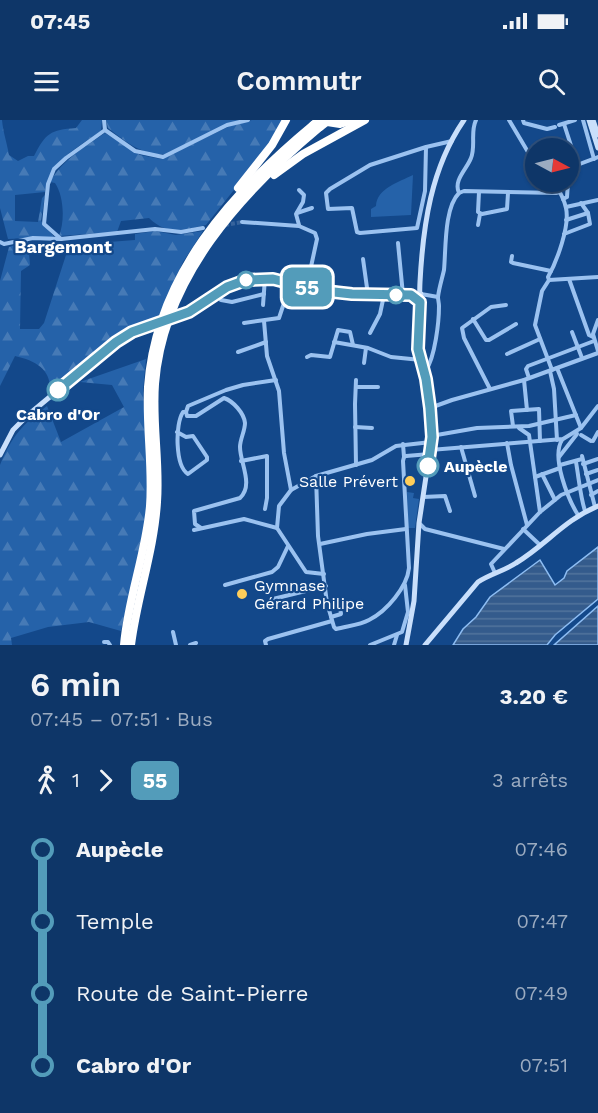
<!DOCTYPE html>
<html lang="fr">
<meta charset="utf-8">
<style>
body{margin:0;font-family:"Work Sans",sans-serif;background:#173e6e;color:#f1f3f6;height:100vh;display:flex;flex-direction:column;font-size:22px;white-space:nowrap}
*{box-sizing:border-box;margin:0}
p{font-size:20px;color:#9babc0}
.icon{flex:none;width:33px;height:33px;fill:none;stroke:currentColor;stroke-width:2;stroke-linecap:round;stroke-linejoin:round}
.map{position:relative;height:525px;overflow:hidden}
.side{display:flex;flex-direction:column;background:#0e3668;flex:1}
.side>*{flex:none}
.badge{padding:0 12px;border-radius:9px;font-size:21px;line-height:39px}
.needle{width:39px;rotate:97deg}
.buttons{position:absolute;left:525px;top:18px;display:grid;gap:12px}
.buttons a{display:grid;place-items:center;width:54px;height:54px;border-radius:50%;background:#0e3668;box-shadow:0 2px 4px #0004,0 0 0 2px #2e507c;font-size:30px}
.map>.badge{position:absolute;translate:-50% -50%;box-shadow:0 0 0 3px #fff}
.legs{display:flex;align-items:center;gap:9px;height:66px;padding:0 30px;font-size:20px}
.legs p{margin-inline-start:auto}
.head{display:flex;align-items:center;justify-content:space-between;height:102px;padding:0 30px}
h1{font-size:33px;font-weight:600;line-height:45px}
ul{padding:0 30px;list-style:none}
li{display:flex;align-items:center;gap:21px;height:72px;font-size:22px}
li i{display:grid;place-items:center;width:9px;height:100%;margin:0 8px;background:currentColor}
li i::after{content:'';width:15px;height:15px;margin:-8px;border:4px solid;border-radius:50%;background:#0e3668}
li p{margin-inline-start:auto}
li:first-child i{background:linear-gradient(#0000 50%,currentColor 0)}
li:last-child i{background:linear-gradient(currentColor 50%,#0000 0)}
.status{display:flex;justify-content:space-between;align-items:center;height:42px;padding:0 30px;background:#0e3668;direction:ltr}
.status svg{height:16px;fill:currentColor}
header{display:flex;justify-content:space-between;align-items:center;height:78px;padding:0 30px;background:#0e3668;font-size:27px;font-weight:600}
.map>svg:first-child{display:block}
</style>
<div class="status"><b>07:45</b><svg viewBox="0 0 49 12"><path d="M0 12V9h3v3zM5 12V6h3v6zM10 12V3h3v9zM15 12V0h3v12zM26 1h20v11H26zM47 4h2v5h-2z"/></svg></div>
<header><svg class="icon" aria-label="menu" viewBox="0 0 24 24"><path d="M4 6h16M4 12h16M4 18h16"/></svg>Commutr<svg class="icon" aria-label="search" viewBox="0 0 24 24"><circle cx="10" cy="10" r="6"/><path d="M15 15l6 6"/></svg></header>
<div class="map">
<svg width="598" height="525" viewBox="0 0 598 525">
<defs>
<pattern id="forest-firs" width="22" height="20" patternUnits="userSpaceOnUse" patternTransform="scale(1.5)"><rect width="22" height="20" fill="#2562a9"/><path d="M5 1l3.5 6h-7zM16 11l3.5 6h-7z" fill="#467ab6"/></pattern>
<pattern id="water-rules" width="6" height="5" patternUnits="userSpaceOnUse" patternTransform="scale(1.5)"><rect width="6" height="5" fill="#345b8c"/><path d="M0 2.5h6" fill="none" stroke="#52749d"/></pattern>
</defs>
<rect width="100%" height="100%" fill="#13488a"/>
<g fill="url(#forest-firs)">
<path d="M0 0H2C3 12 7 23 9 35L18 41 28 36H34C46 13 50 10 76 8L82 0H102L101 11C77 28 50 41 45 72L15 75V101L38 102 42 78 45 75 41 101 54 117 8 119 0 88Z"/>
<path d="M106 0H242L227 4 165 34C142 36 125 21 108 8Z"/>
<path d="M252 0H283L269 26 206 105C183 110 168 116 149 98L121 101 117 112 59 116C65 101 64 76 55 63L50 62C62 40 85 27 105 13L140 35 161 39 230 6Z"/>
<path d="M155 111 176 115 203 111 183 142 156 202C113 214 83 245 50 273 52 250 37 241 15 236L0 266V161L9 127 28 121 30 145 21 151 20 209H39L44 203 66 135 92 134 96 123 135 120V114Z"/>
<path d="M146 239 143 271 148 360 146 393 140 427 121 511 89 502 48 507 11 518 12 525H0V345C12 316 22 305 47 286L61 322 124 287 112 265 80 262Z"/>
</g>
<g fill="#2562a9">
<path d="M413 55 411 95 371 97V89L376 86C377 68 399 62 413 55Z"/>
<path d="M407 372 414 373 413 378 419 379 415 408H408Z"/>
</g>
<g fill="url(#water-rules)" stroke="#8dbdf3" stroke-width="1.5">
<path d="M598 427V479L555 515 547 525H453L463 509 476 497 490 477 540 440 555 465 564 458 567 451Z"/>
<path d="M598 486V525H554Z"/>
</g>
<g fill="none" stroke-linecap="round" stroke-linejoin="round">
<path stroke="#36639c" stroke-width="4" stroke-dasharray="4 2" stroke-linecap="butt" d="M225 105 242 102"/>
<g stroke="#9bc2f0" stroke-width="4">
<path d="M104 0 105 10"/>
<path d="M509 0 528 32 536 38"/>
<path d="M523 0 524 3 547 9 555 7"/>
<path d="M583 0 594 39"/>
<path d="M564 4 577 44"/>
<path d="M559 5 575 0"/>
<path d="M426 27 425 71 417 108 360 113 357 112 352 88 328 89 326 73 330 69 370 45 426 27C435 25 443 23 452 21"/>
<path d="M299 70 304 75 303 82 296 94 299 105"/>
<path d="M479 72 478 92 482 94 507 89 508 73"/>
<path d="M459 73 464 71 556 73 560 72"/>
<path d="M563 79 567 77 569 48 598 37"/>
<path d="M566 87 598 80"/>
<path d="M297 93 312 88"/>
<path d="M566 100 588 93"/>
<path d="M242 102 299 106 315 113 317 119 309 156 315 164 338 168 337 172"/>
<path d="M478 105 480 94"/>
<path d="M564 114 590 104 588 93 581 83"/>
<path d="M61 119 44 104 48 64 54 49 66 38 105 10 135 31 163 37 227 5 248 0"/>
<path d="M0 122 4 124 33 118 61 119 155 109 181 112 203 108"/>
<path d="M398 123 403 175"/>
<path d="M512 136 511 142 513 143 551 151"/>
<path d="M363 139 368 175"/>
<path d="M569 159 589 215 593 217"/>
<path d="M549 160 598 157"/>
<path d="M421 174 438 177"/>
<path d="M221 180 232 182 264 174"/>
<path d="M263 185 265 158"/>
<path d="M473 199 486 220H489L516 204"/>
<path d="M598 200 593 214 598 231"/>
<path d="M264 201 267 236 279 271 284 333 291 370"/>
<path d="M244 203 279 198 286 177 295 164"/>
<path d="M572 212 582 238"/>
<path d="M370 213 380 194 384 175"/>
<path d="M334 222 368 228 391 237 421 240"/>
<path d="M238 232 266 222"/>
<path d="M507 234 540 219"/>
<path d="M307 237 311 235 330 237 338 210 350 212 353 225"/>
<path d="M364 243 366 228"/>
<path d="M557 248 581 308"/>
<path d="M426 250C435 237 439 202 439 186 439 183 438 180 438 177 439 168 442 159 444 150 446 129 444 88 459 73 453 60 467 49 471 38 476 26 470 12 476 0"/>
<path d="M552 250 535 205 542 171 549 160 548 157C557 141 570 106 566 88 564 78 559 70 554 62"/>
<path d="M550 251 554 269 557 320"/>
<path d="M529 258 526 249 528 246 594 221"/>
<path d="M524 260 527 290"/>
<path d="M356 267H378"/>
<path d="M490 269 464 218 462 208 491 187 506 185"/>
<path d="M430 288 452 280 524 260 598 233"/>
<path d="M186 292 187 296H196L224 278C233 281 244 293 245 303 245 311 240 319 240 327 240 343 254 365 240 378L194 391 195 404 201 408"/>
<path d="M513 306 511 291 539 289 540 321"/>
<path d="M355 307 372 308"/>
<path d="M519 308 529 315 540 392"/>
<path d="M177 312 186 317 193 316 207 337V340L188 354C175 346 175 304 183 292H186L188 286 226 270 243 265 276 260"/>
<path d="M581 315 591 321"/>
<path d="M431 316 477 308 529 306 576 295"/>
<path d="M562 320C551 337 568 379 578 395"/>
<path d="M593 321 598 312"/>
<path d="M507 323 511 345 527 405"/>
<path d="M403 324 404 337"/>
<path d="M461 327 475 376"/>
<path d="M430 330 563 319 581 308 598 286"/>
<path d="M406 336 430 334"/>
<path d="M582 336 595 387"/>
<path d="M559 337 577 314 576 312"/>
<path d="M241 341 267 336V378L265 389"/>
<path d="M576 342C579 359 580 375 585 391"/>
<path d="M583 344 598 339"/>
<path d="M356 345 355 284 356 260"/>
<path d="M560 345 582 339"/>
<path d="M542 354 555 380"/>
<path d="M586 354 598 350"/>
<path d="M316 356 318 416 327 483 334 507 336 509C347 506 360 505 369 500 387 491 407 467 409 448L403 341 404 337 406 336"/>
<path d="M535 357 560 348"/>
<path d="M591 375 598 371"/>
<path d="M423 377 445 376 450 391"/>
<path d="M420 404 425 409 504 429"/>
<path d="M523 409 540 425"/>
<path d="M194 410 244 399 277 408"/>
<path d="M320 424 367 414 406 409"/>
<path d="M495 453 491 444 540 392 561 375 598 360"/>
<path d="M324 454 306 452 277 408 279 386 291 370 316 356 372 340 396 326 431 322"/>
<path d="M225 465 272 452 278 447 288 426"/>
<path d="M273 479 326 466"/>
<path d="M331 497 341 494 340 484"/>
<path d="M173 512 176 525"/>
<path d="M104 522H108L110 525"/>
<path d="M190 525 196 523"/>
<path d="M266 525 265 521 268 519 332 501"/>
<path d="M370 525 402 512 408 492 405 465"/>
<path d="M394 525 397 515"/>
</g>
<g stroke="#c9dffb" stroke-width="5">
<path d="M589 0 598 28"/>
<path d="M593 0 598 15"/>
<path d="M177 197C203 188 222 164 250 159 274 155 296 165 319 170 351 176 388 178 421 174"/>
<path d="M418 217C421 199 419 180 420 162 423 105 431 48 464 0"/>
<path d="M0 335 13 310 28 295 116 222 132 212 153 205"/>
<path d="M406 525 414 481 419 403 432 317 427 257 419 215"/>
<path d="M425 525 478 462C490 454 504 451 516 443 546 425 564 400 598 386"/>
</g>
<g stroke="#fff" stroke-width="8">
<path d="M321 1 340 4 353 0"/>
<path d="M274 55 303 34 365 0"/>
<path d="M238 68 272 25 286 0"/>
<path d="M124 525C128 478 146 433 150 386 153 347 146 307 148 267 156 156 231 73 313 5"/>
<path d="M131 525C137 477 154 431 157 382 160 343 152 304 155 264 163 158 241 73 320 7"/>
</g>
<path stroke="#c9dffb" stroke-width="5" d="M153 205 177 197"/>
<g stroke="#fff" stroke-width="8">
<path d="M313 5 319 0"/>
<path d="M320 7 329 0"/>
</g>
</g>
<g fill="none" stroke-linecap="round" stroke-linejoin="round">
<defs>
<path id="line-1" d="M58 270 116 222 132 212 189 192 227 167 246 160 273 159 316 170 352 174 411 175 420 182 418 229 426 259 430 288 432 317 428 346"/>
</defs>
<use href="#line-1" stroke="#fff" stroke-width="14"/>
<use href="#line-1" stroke="#539cba" stroke-width="9"/>
</g>
<g fill="#fff" stroke="#539cba" stroke-width="3">
<circle cx="246" cy="160" r="8"/>
<circle cx="396" cy="175" r="8"/>
<circle cx="58" cy="270" r="10"/>
<circle cx="428" cy="346" r="10"/>
</g>
<g fill="#ffce5a" stroke="#13488a" stroke-width="2">
<circle cx="410" cy="361" r="6"/>
<circle cx="242" cy="474" r="6"/>
</g>
<g text-anchor="middle" dominant-baseline="central" stroke-width="4.5" stroke-linejoin="round" paint-order="stroke">
<g font-size="16" font-weight="bold" fill="#fff" stroke="#13488a">
<text x="58" y="294">Cabro d'Or</text>
<text x="444" y="346" text-anchor="start">Aupècle</text>
</g>
<g font-size="16" fill="#fff" stroke="#13488a" text-anchor="end">
<text x="398" y="361">Salle Prévert</text>
<text x="254" y="465" text-anchor="start">Gymnase<tspan x="254" dy="18">Gérard Philipe</tspan></text>
</g>
<g font-size="18" font-weight="bold" fill="#fff" stroke="#13488a">
<text x="63" y="126">Bargemont</text>
</g>
</g>
</svg>
<div class="buttons">
<a><svg class="needle" viewBox="-14 -14 28 28"><path d="M0-13l5 13h-10z" fill="#e53935"/><path d="M0 13l5-13h-10z" fill="#9babc0"/></svg></a>
</div>
<b class="badge" style="left:307px;top:167px;background:#539cba;color:#fff">55</b>
</div>
<section class="side">
<div class="head"><div><h1>6 min</h1><p>07:45 – 07:51 · Bus</p></div><b>3.20 €</b></div>
<div class="legs"><svg class="icon" aria-label="walk" viewBox="0 0 24 24"><circle cx="13" cy="4" r="2"/><path d="M13 8l-2 6 4 7M11 14l-3 7M7 12l3-4h3l4 4"/></svg>1<svg class="icon" aria-label="forward" viewBox="0 0 24 24"><path d="M9 5l7 7-7 7"/></svg><b class="badge" style="background:#539cba;color:#fff">55</b><p>3 arrêts</p></div>
<ul>
<li><i style="color:#539cba"></i><b>Aupècle</b><p>07:46</p></li>
<li><i style="color:#539cba"></i><span>Temple</span><p>07:47</p></li>
<li><i style="color:#539cba"></i><span>Route de Saint-Pierre</span><p>07:49</p></li>
<li><i style="color:#539cba"></i><b>Cabro d'Or</b><p>07:51</p></li>
</ul>
</section>
